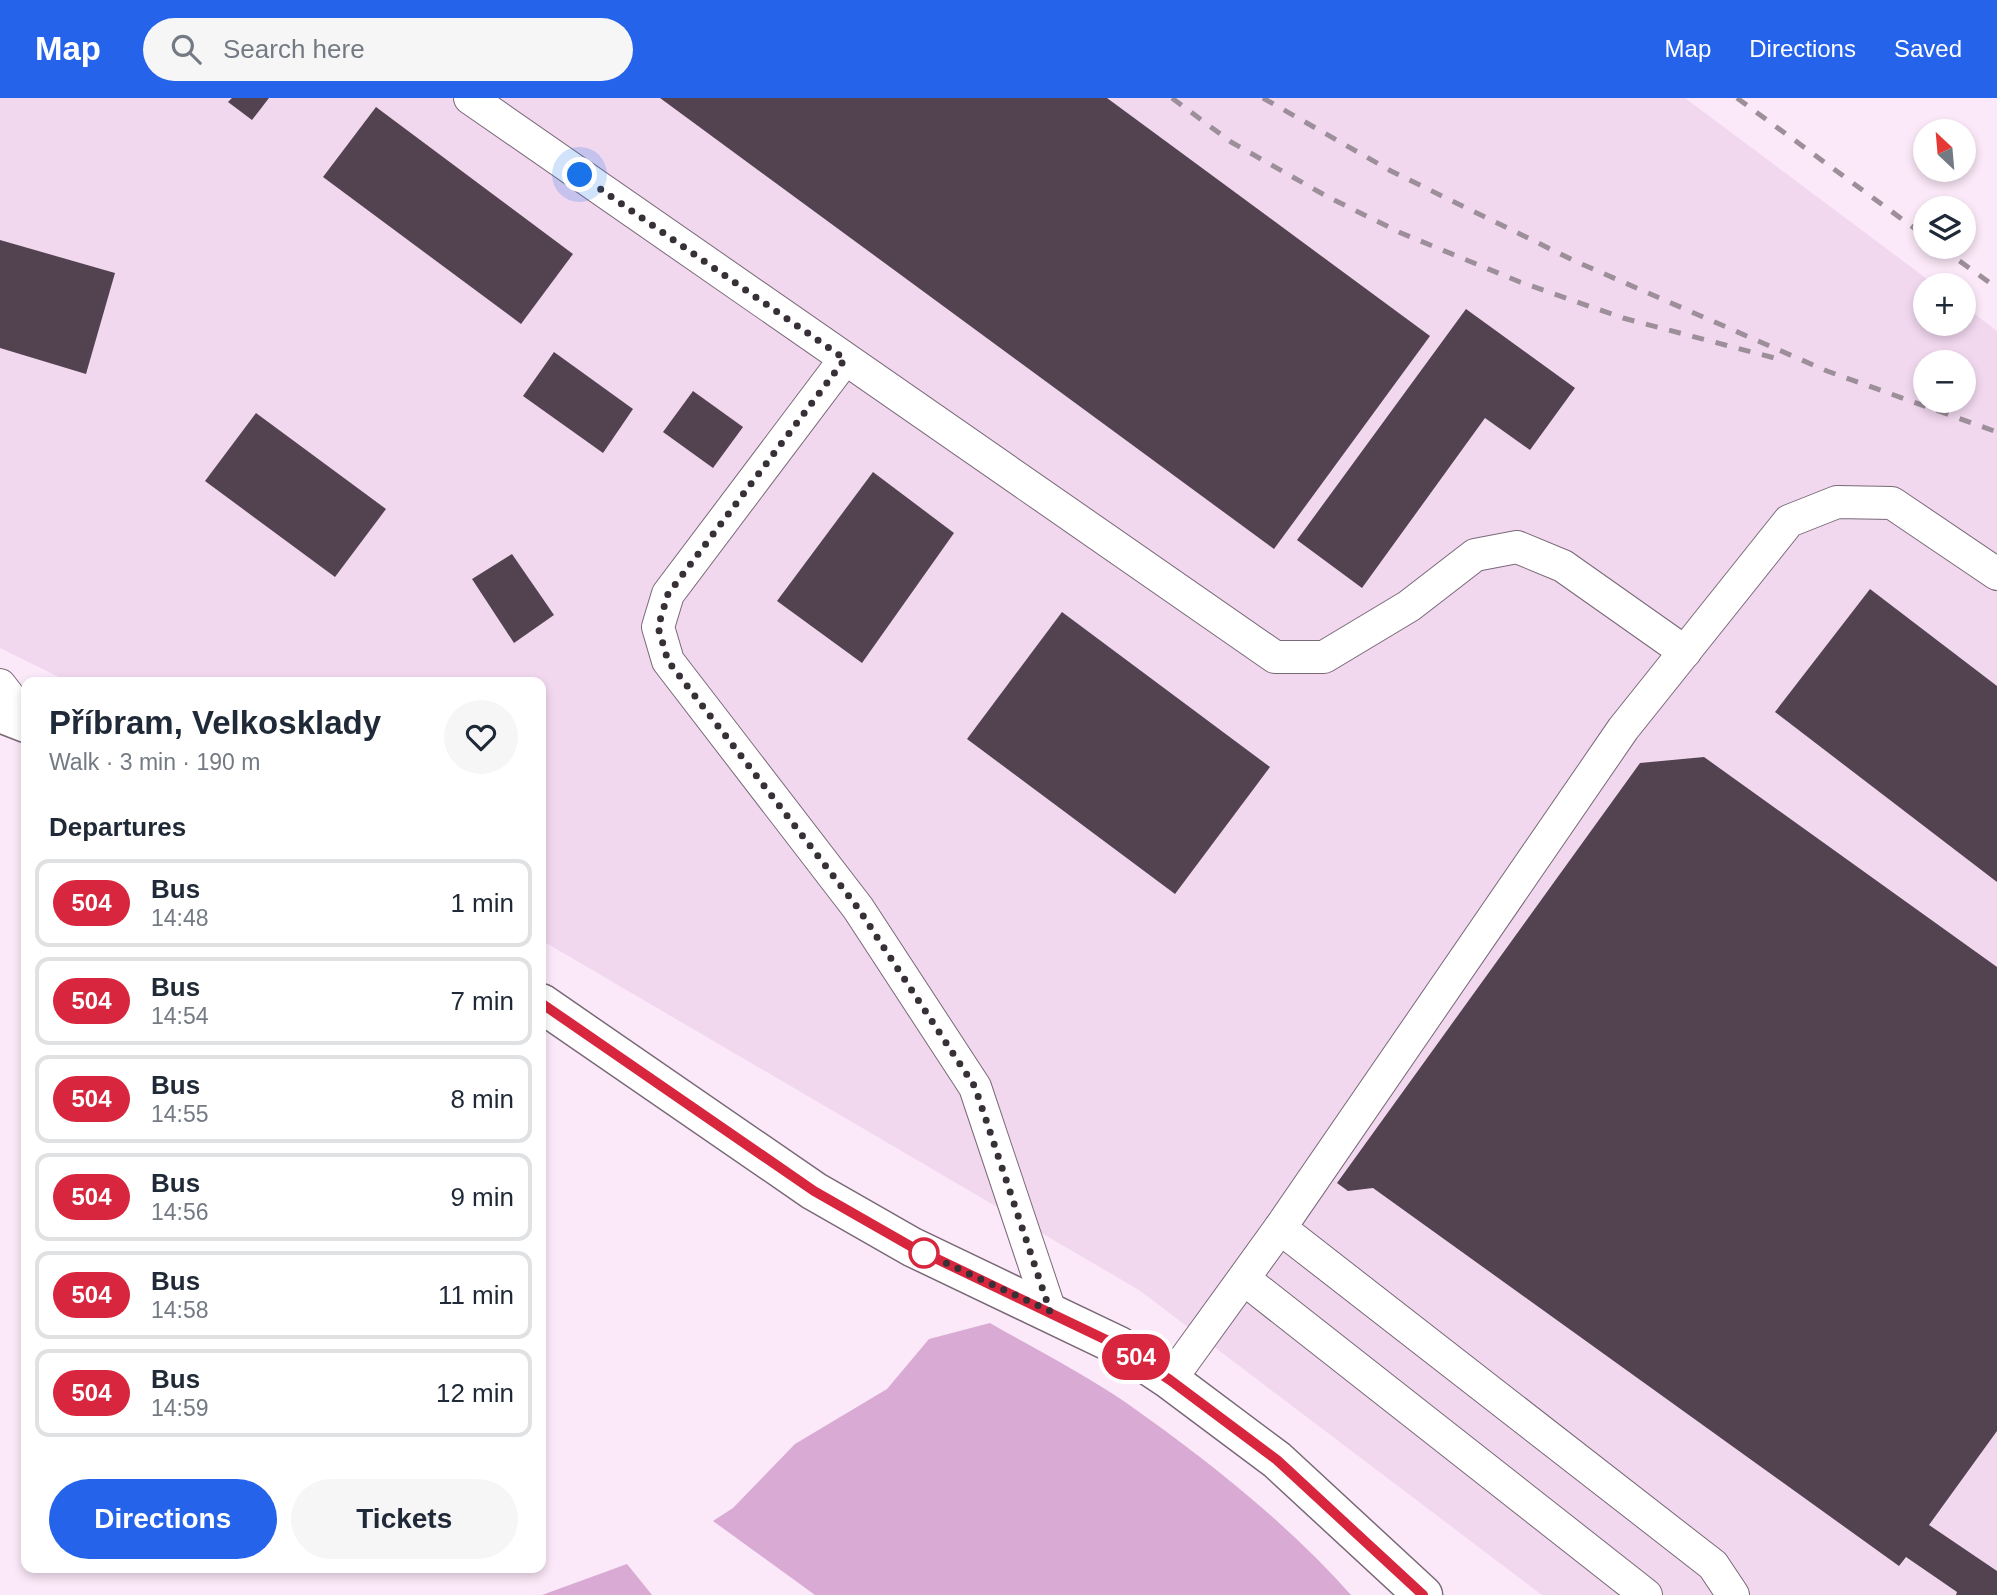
<!DOCTYPE html>
<meta charset="utf-8">
<style>
body{margin:0;font-family:Arial,sans-serif;background:#f6f6f7;color:#1f2937;height:100vh;display:flex;flex-direction:column;font-size:26px;white-space:nowrap}
*{box-sizing:border-box;margin:0}
p{font-size:23px;color:#747a83}
.icon{flex:none;width:38px;height:38px;fill:none;stroke:currentColor;stroke-width:2;stroke-linecap:round;stroke-linejoin:round}
.map{position:relative;flex:1;overflow:hidden}
.side{position:absolute;left:21px;top:579px;width:525px;height:896px;display:flex;flex-direction:column;background:#fff;border-radius:14px;box-shadow:0 4px 10px #0003}
.side>*{flex:none}
.badge{padding:0 14px;border-radius:23px;font-size:24px;line-height:46px}
.needle{width:46px;rotate:334deg}
.buttons{position:absolute;left:1913px;top:21px;display:grid;gap:14px}
.buttons a{display:grid;place-items:center;width:63px;height:63px;border-radius:50%;background:#fff;box-shadow:0 4px 10px #0003;font-size:35px}
.you{position:absolute;width:35px;height:35px;margin:-18px;border:5px solid #fff;border-radius:50%;background:#1a73e8;box-shadow:0 0 0 10px #1a73e833}
.map>.badge{position:absolute;translate:-50% -50%;box-shadow:0 0 0 4px #fff}
h2{padding:0 28px;font-size:26px;line-height:63px}
.round{display:grid;place-items:center;flex:none;width:74px;height:74px;border-radius:37px;background:#f6f6f7}
.headline{display:flex;align-items:center;justify-content:space-between;height:119px;padding:0 28px}
h1{font-size:33px;font-weight:700;line-height:52px}
.primary-button{display:flex;gap:14px;margin-top:auto;padding:14px 28px}
.primary-button a{flex:1;height:80px;border-radius:42px;background:#2563eb;color:#fff;font-size:28px;font-weight:700;line-height:80px;text-align:center}
.primary-button a+a{background:#f6f6f7;color:#1f2937}
ul{padding:0;list-style:none}
li{display:flex;align-items:center;gap:21px;height:88px;margin:0 14px 10px;padding:0 14px;border:4px solid #e0e1e3;border-radius:14px}
li div{flex:1}
li b{display:block;font-size:26px}
li em{font-style:normal}
li .badge{min-width:77px;font-weight:700;text-align:center}
header{display:flex;align-items:center;gap:42px;box-sizing:border-box;height:98px;padding:0 35px;background:#2563eb;color:#fff}
header strong{font-size:33px}
nav{display:flex;gap:38px;margin-inline-start:auto;font-size:24px}
.search{width:490px;height:63px;background:#f6f6f7;display:flex;align-items:center;gap:18px;box-sizing:border-box;padding:0 24px;border-radius:38px;color:#747a83;font-size:26px}
.map>svg:first-child{display:block}
</style>
<header>
<strong>Map</strong>
<div class="search"><svg class="icon" aria-label="search" viewBox="0 0 24 24"><circle cx="10" cy="10" r="6"/><path d="M15 15l6 6"/></svg>Search here</div>
<nav><a>Map</a><a>Directions</a><a>Saved</a></nav>
</header>
<div class="map">
<svg width="1997" height="1497" viewBox="0 0 1997 1497">
<rect width="100%" height="100%" fill="#fbe8f8"/>
<path fill="#f1d8ef" fill-rule="evenodd" d="M0 0H1685L1935 187H1925V226H1964V208L1997 233V1497H1542L1139 1192 541 842V584H69L0 550ZM1925 264H1964V303H1925Z"/>
<g fill="#d9abd4">
<path d="M990 1225C1035 1251 1085 1276 1128 1306 1207 1362 1286 1424 1351 1497H815L713 1423 733 1410 795 1346 887 1291 929 1241Z"/>
<path d="M627 1466 652 1497H542Z"/>
</g>
<g fill="#534351">
<path d="M232 0H269L252 22 228 4Z"/>
<path d="M660 0H1107L1430 238 1274 451Z"/>
<path d="M376 9 573 156 521 226 323 79Z"/>
<path d="M0 142 115 175 86 276 0 250Z"/>
<path d="M1466 211 1575 290 1530 352 1485 320 1362 490 1297 442Z"/>
<path d="M554 254 633 311 603 355 523 298Z"/>
<path d="M693 293 743 329 713 370 663 334Z"/>
<path d="M256 315 386 411 335 479 205 383Z"/>
<path d="M873 374 954 435 862 565 777 503Z"/>
<path d="M512 456 554 517 514 545 472 481Z"/>
<path d="M1870 491 1997 588V784L1775 614Z"/>
<path d="M1062 514 1270 669 1175 796 967 641Z"/>
<path d="M1704 659 1997 869V1333L1929 1427 1997 1473V1497H1956L1957 1494 1906 1459 1899 1468 1373 1090 1348 1093 1337 1085 1640 665Z"/>
</g>
<g fill="none" stroke-linecap="round" stroke-linejoin="round">
<defs>
<g id="service">
<path d="M470 0 1275 559H1324L1409 508 1475 457 1517 449 1563 468 1685 554"/>
<path d="M845 261 668 496 658 529 668 563 858 810 975 989 1050 1213"/>
<path d="M0 587 26 621"/>
<path d="M1280 1130 1713 1467 1733 1497"/>
<path d="M1244 1181 1646 1497"/>
<path d="M1170 1282 1280 1130 1623 631 1789 423 1837 404 1892 405 1997 476"/>
</g>
<g id="tertiary">
<path d="M0 615 26 625"/>
<path d="M541 905 814 1093 912 1149 1119 1248 1170 1282 1277 1362 1423 1497"/>
</g>
</defs>
<use href="#service" stroke="#796977" stroke-width="34"/>
<use href="#tertiary" stroke="#796977" stroke-width="41"/>
<use href="#service" stroke="#fff" stroke-width="32"/>
<use href="#tertiary" stroke="#fff" stroke-width="38"/>
<g stroke="#9c8f9a" stroke-width="5" stroke-dasharray="12 12" stroke-linecap="butt">
<path d="M1172 0 1231 44 1328 99 1401 135 1520 184 1623 220 1782 262"/>
<path d="M1263 0 1391 73 1577 164 1827 273 1997 334"/>
<path d="M1737 0 1925 138"/>
<path d="M1940 149 1997 190"/>
</g>
</g>
<g fill="none" stroke-linecap="round" stroke-linejoin="round">
<defs>
<path id="line" d="M541 905 814 1093 912 1149 1119 1248 1170 1282 1277 1362 1423 1497"/>
</defs>
<use href="#line" stroke="#fff" stroke-width="16"/>
<use href="#line" stroke="#d7263d" stroke-width="10"/>
<path stroke="#373037" stroke-width="7" stroke-dasharray="0 12.6" d="M580 77 845 261 668 496 658 529 668 563 858 810 975 989 1050 1213 924 1155"/>
</g>
<circle fill="#fff" stroke="#d7263d" stroke-width="3.5" cx="924" cy="1155" r="14"/>
</svg>
<div class="buttons">
<a><svg class="needle" viewBox="-14 -14 28 28"><path d="M0-13l5 13h-10z" fill="#e53935"/><path d="M0 13l5-13h-10z" fill="#747a83"/></svg></a>
<a><svg class="icon" aria-label="layers" viewBox="0 0 24 24"><path d="M12 4l9 5-9 5-9-5zM3 14l9 5 9-5"/></svg></a>
<a>+</a>
<a>−</a>
</div>
<div class="you" style="left:580px;top:77px"></div>
<b class="badge" style="left:1136px;top:1259px;background:#d7263d;color:#fff">504</b>
<section class="side">
<div class="headline"><div><h1>Příbram, Velkosklady</h1><p>Walk · 3 min · 190 m</p></div><a class="round"><svg class="icon" aria-label="heart" viewBox="0 0 24 24"><path d="M12 20l-8-8c-3-5 5-10 8-4 3-6 11-1 8 4z"/></svg></a></div>
<h2>Departures</h2>
<ul>
<li><span class="badge" style="background:#d7263d;color:#fff">504</span><div><b>Bus</b><p>14:48</p></div><em>1 min</em></li>
<li><span class="badge" style="background:#d7263d;color:#fff">504</span><div><b>Bus</b><p>14:54</p></div><em>7 min</em></li>
<li><span class="badge" style="background:#d7263d;color:#fff">504</span><div><b>Bus</b><p>14:55</p></div><em>8 min</em></li>
<li><span class="badge" style="background:#d7263d;color:#fff">504</span><div><b>Bus</b><p>14:56</p></div><em>9 min</em></li>
<li><span class="badge" style="background:#d7263d;color:#fff">504</span><div><b>Bus</b><p>14:58</p></div><em>11 min</em></li>
<li><span class="badge" style="background:#d7263d;color:#fff">504</span><div><b>Bus</b><p>14:59</p></div><em>12 min</em></li>
</ul>
<div class="primary-button"><a>Directions</a><a>Tickets</a></div>
</section>
</div>
